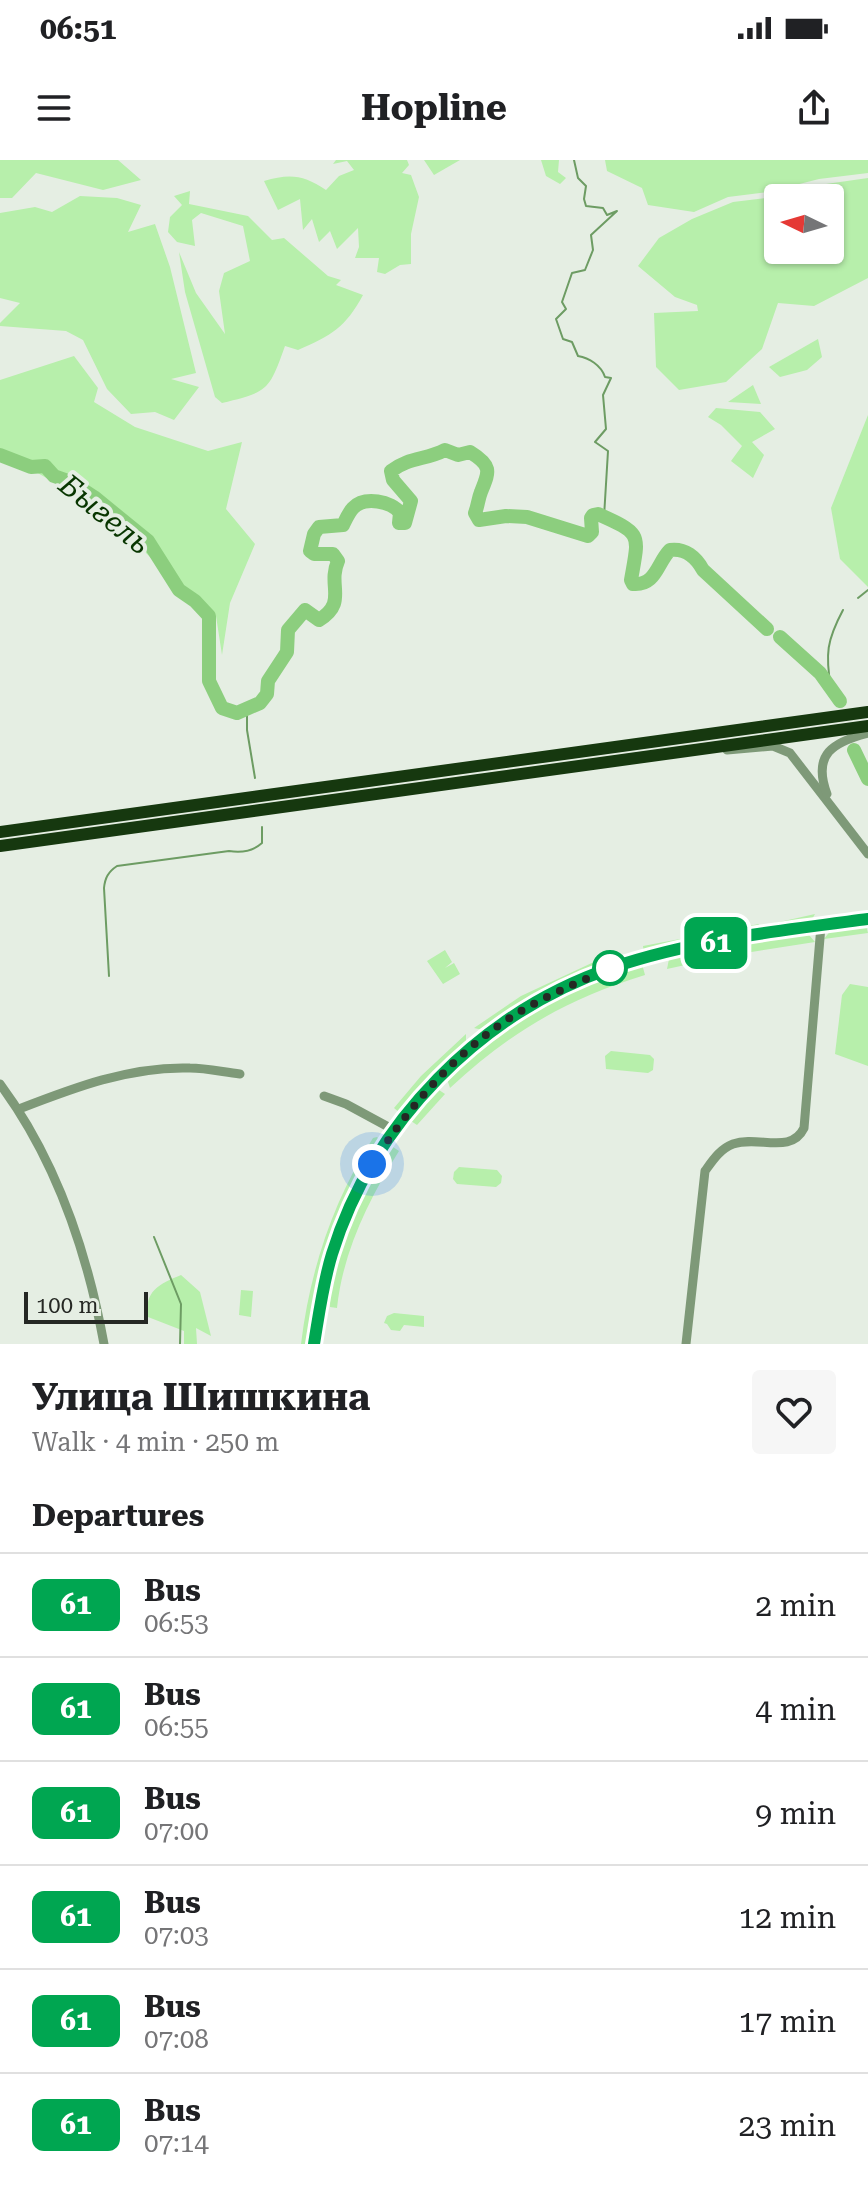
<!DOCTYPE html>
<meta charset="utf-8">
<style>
body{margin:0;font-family:"Roboto Serif",serif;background:#f6f6f6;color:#202124;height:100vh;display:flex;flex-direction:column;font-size:30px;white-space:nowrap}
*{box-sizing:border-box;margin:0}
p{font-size:26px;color:#757577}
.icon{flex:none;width:44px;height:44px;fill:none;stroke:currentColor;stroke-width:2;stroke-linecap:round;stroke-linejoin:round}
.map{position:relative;height:1184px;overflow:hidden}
.drawer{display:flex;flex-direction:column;background:#fff;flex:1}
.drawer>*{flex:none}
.badge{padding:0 16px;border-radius:12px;font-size:28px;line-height:52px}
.needle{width:52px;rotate:275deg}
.controls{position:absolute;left:764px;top:24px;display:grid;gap:16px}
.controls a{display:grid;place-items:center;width:80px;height:80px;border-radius:8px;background:#fff;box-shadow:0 2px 6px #0004;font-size:40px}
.scale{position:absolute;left:24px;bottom:20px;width:124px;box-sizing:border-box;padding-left:8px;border:4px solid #252824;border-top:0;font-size:22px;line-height:28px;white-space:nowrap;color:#252824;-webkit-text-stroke:6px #e5eee3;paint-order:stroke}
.you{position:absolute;width:40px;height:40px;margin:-20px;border:6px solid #fff;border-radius:50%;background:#1a73e8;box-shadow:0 0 0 12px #1a73e833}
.map>.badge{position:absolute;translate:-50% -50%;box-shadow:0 0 0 4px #fff}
h2{padding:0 32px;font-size:30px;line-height:72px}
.round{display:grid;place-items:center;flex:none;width:84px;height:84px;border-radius:8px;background:#f6f6f6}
.summary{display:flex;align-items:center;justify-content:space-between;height:136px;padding:0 32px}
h1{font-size:38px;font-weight:700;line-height:60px}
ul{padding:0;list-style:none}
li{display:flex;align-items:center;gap:24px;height:104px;padding:0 32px;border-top:2px solid #e0e0e0}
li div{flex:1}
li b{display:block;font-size:30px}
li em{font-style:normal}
li .badge{min-width:88px;font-weight:700;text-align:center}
.status{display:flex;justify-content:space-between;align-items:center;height:56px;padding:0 40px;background:#fff;direction:ltr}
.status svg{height:22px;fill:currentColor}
header{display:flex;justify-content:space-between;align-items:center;height:104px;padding:0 32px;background:#fff;font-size:36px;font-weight:700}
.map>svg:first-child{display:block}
</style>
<div class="status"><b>06:51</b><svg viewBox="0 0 49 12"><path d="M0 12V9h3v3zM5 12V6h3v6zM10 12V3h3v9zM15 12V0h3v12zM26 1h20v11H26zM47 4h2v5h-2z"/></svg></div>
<header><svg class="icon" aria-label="menu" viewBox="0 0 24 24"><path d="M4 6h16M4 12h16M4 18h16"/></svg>Hopline<svg class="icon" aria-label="share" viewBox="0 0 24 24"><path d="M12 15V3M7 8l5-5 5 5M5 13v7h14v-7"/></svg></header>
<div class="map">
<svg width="868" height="1184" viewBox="0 0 868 1184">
<rect width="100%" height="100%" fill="#e5eee3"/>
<g fill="#b7efab" fill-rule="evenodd">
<path d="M0 0H118L141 20 103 30 36 13 12 38H0Z"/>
<path d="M336 0H407L409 5 402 13 411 15 419 37 411 74V104L400 105 385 114 377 112 379 98H355L359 87 358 68 337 89 330 71 319 82 312 59 303 70 300 39 278 50 264 21C290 13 304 15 326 30L339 16 354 10 347 1 333 4Z"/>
<path d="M424 0H460L434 15Z"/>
<path d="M541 0H559L558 12 566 18 560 24 546 16Z"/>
<path d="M605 0H868V13L819 19 768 32 728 37 694 52 648 45 642 28 607 11Z"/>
<path d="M868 18V118L814 146 778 143 762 189 726 222 679 230 656 207 654 153 698 151 697 145 675 137 638 106 659 78 692 59 733 42 791 35 819 25ZM778 38H830V90H778Z"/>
<path d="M190 31 189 44 248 56 272 80 284 78 328 116 341 120 336 125 363 135C345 168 332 175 298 190L285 186C269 231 268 232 222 243L215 237 185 132 179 92 196 133 225 174 219 131 224 113 250 101 243 66 201 53 192 60 195 86 177 82 168 72 170 57 182 45 174 36Z"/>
<path d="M80 36 117 38 141 45 128 72 155 64 170 107 196 213 171 219 199 227 174 260 155 252 131 254 107 229 83 180 66 171 0 166V163L20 143 0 138V53L35 47 52 52Z"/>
<path d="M818 179 822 197 807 210 780 217 769 207Z"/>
<path d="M74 196 98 228 94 242 135 267 208 291 242 282 226 349 255 384 230 443 222 495 216 456 186 433 103 350 20 303 0 296V220Z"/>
<path d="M753 225 761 244 728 242Z"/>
<path d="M716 248 760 252 775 269 752 282 764 295 753 318 731 301 742 286 721 265 708 257Z"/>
<path d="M868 255V427L840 399 831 348Z"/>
<path d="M815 754 810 763 770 769 766 765Z"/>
<path d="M759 764 755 772 644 794 643 786Z"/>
<path d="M866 765 868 773 824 779 831 770Z"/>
<path d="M799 775H809L815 782 720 797V792L741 784Z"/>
<path d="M445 790 452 802 445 808 454 803 460 814 443 824 427 801Z"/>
<path d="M673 796 696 797 699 802 667 809 669 799Z"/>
<path d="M596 801 597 804 581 815 539 834 483 870 474 868 521 836Z"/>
<path d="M642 804 645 815C567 839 510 872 450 928L446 916C503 862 568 828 642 804Z"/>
<path d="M850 824 868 827V906L835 894 842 835Z"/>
<path d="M466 874V884L424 925 400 953 394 948 421 916Z"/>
<path d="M611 891 650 895 654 899 653 910 648 913 606 909 605 896Z"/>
<path d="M439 930 445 934 417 965 408 959 431 931Z"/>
<path d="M377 977 380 980C343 1045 318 1109 309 1184H301C310 1110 333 1041 373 978Z"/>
<path d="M390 985 399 991C369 1039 343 1091 337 1148L330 1147C330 1090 359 1032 390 985Z"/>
<path d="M459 1007 497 1010 502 1016 501 1023 496 1027 457 1024 453 1019 454 1012Z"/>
<path d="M181 1115 200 1132 211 1176 196 1168 197 1184H184V1171L148 1157C144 1131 159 1124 181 1115Z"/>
<path d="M241 1130 253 1131 251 1157 239 1155Z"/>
<path d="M394 1153 424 1156V1167L404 1165 400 1171 391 1170 387 1164 384 1163 387 1156Z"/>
</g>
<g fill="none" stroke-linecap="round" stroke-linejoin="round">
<g stroke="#6d9c63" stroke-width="2">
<path d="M574 0 578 18 586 26 584 39 586 46 603 48 607 55 617 51 591 75 593 90 585 110 572 113 562 142 566 149 556 159 563 179 572 182 578 196C589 198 601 205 605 217L611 218 603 235 606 269 595 282 608 291 604 357"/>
<path d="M858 438 868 430"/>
<path d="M831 528C825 494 827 480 843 450"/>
<path d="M247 550V570L255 618"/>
<path d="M109 816 104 728C105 718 108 712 117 706L229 691C241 693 253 691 262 683V667"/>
<path d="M154 1077 181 1144 180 1184"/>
</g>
<g stroke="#8cce7e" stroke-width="14">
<path d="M0 295 31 307 45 306 54 316 71 322 94 337 148 381 179 430 195 441 209 456V521L222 548 237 553 260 543 267 534 268 521 287 492 288 470 305 450 319 460C348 442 327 426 338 401L333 394H314L310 391 314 374 319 367 343 365C346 359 349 352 353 348 364 336 392 341 400 353L399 363H405L411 341 393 320 391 311C409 297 426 300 445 290L458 295 470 292C493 306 489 312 481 332 478 339 478 346 475 353L479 360 506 356 527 357 588 376 592 372 591 358 593 355 598 354C643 374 639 374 631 420L633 424C656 426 657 403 670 390 685 388 696 397 703 410L767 469"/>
<path d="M780 477 820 513 840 541"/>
<path d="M854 590 868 619"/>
</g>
<g stroke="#7e9978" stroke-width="9">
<path d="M727 590 773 586 790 593 868 694"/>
<path d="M827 634C812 594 833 582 868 573"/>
<path d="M0 924C57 1001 87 1091 104 1184"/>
<path d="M324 936 346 944 394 970"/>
<path d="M19 949C73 928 130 906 190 908 206 908 223 912 240 914"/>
<path d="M314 1184C319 1154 323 1123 332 1094 373 962 480 853 611 808 693 780 782 772 868 759"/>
<path d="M686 1184 705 1011C713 1000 720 989 733 984 758 975 791 995 804 968L821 766"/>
</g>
<g stroke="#16380f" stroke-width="12">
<path d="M0 672 868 552"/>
<path d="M0 686 868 566"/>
</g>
</g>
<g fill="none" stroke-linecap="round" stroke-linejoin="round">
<defs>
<path id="line" d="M314 1184C319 1154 323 1123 332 1094 373 962 481 853 611 808 693 780 783 770 868 759"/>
</defs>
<use href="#line" stroke="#fff" stroke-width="18"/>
<use href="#line" stroke="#00a651" stroke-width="12"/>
<path stroke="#252824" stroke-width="8" stroke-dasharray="0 14.4" d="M372 1004C411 944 460 887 521 851 550 834 580 822 610 808"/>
</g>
<circle fill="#fff" stroke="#00a651" stroke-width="4" cx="610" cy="808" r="16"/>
<g text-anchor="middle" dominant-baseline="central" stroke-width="8" stroke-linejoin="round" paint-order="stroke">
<g font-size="30" font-style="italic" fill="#083600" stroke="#e5eee3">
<text transform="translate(105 354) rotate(39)">Быгель</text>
</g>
</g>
</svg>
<div class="controls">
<a><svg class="needle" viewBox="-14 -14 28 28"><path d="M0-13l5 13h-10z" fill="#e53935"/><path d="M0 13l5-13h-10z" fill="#757577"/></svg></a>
</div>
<div class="scale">100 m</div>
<div class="you" style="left:372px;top:1004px"></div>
<b class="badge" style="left:716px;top:783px;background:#00a651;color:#fff">61</b>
</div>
<section class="drawer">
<div class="summary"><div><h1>Улица Шишкина</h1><p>Walk · 4 min · 250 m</p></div><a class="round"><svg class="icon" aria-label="heart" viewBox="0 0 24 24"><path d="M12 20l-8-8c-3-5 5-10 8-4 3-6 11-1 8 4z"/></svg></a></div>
<h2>Departures</h2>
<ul>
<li><span class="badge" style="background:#00a651;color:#fff">61</span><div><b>Bus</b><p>06:53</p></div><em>2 min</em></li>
<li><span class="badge" style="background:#00a651;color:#fff">61</span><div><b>Bus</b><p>06:55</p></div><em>4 min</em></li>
<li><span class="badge" style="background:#00a651;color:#fff">61</span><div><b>Bus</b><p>07:00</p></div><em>9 min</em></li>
<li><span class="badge" style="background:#00a651;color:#fff">61</span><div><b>Bus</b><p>07:03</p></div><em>12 min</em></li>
<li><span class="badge" style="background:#00a651;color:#fff">61</span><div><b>Bus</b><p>07:08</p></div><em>17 min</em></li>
<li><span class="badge" style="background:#00a651;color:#fff">61</span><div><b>Bus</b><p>07:14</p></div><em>23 min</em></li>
</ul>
</section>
